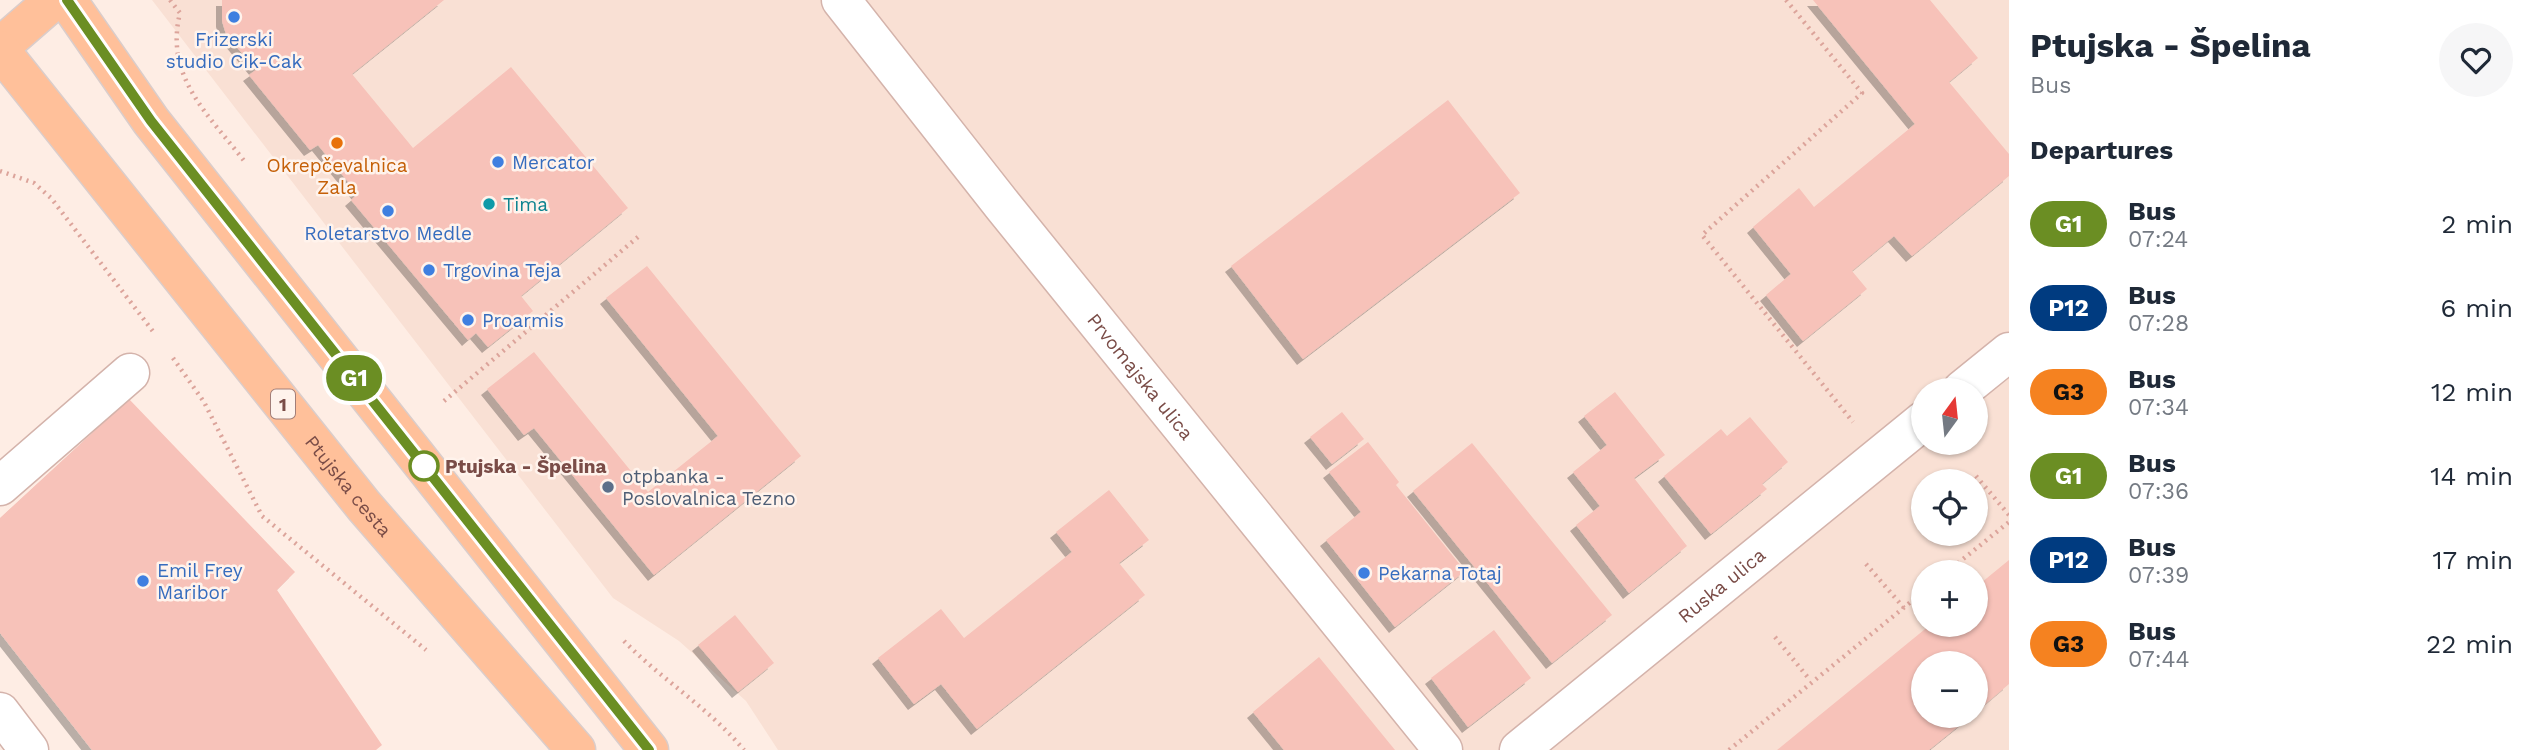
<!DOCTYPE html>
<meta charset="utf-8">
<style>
body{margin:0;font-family:"Work Sans",sans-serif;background:#f6f6f7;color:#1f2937;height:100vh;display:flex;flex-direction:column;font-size:26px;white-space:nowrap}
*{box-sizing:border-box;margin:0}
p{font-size:23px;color:#747a83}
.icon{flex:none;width:38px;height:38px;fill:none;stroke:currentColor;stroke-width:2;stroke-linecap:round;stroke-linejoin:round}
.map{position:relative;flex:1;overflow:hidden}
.drawer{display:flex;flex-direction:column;background:#fff;width:525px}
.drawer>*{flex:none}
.badge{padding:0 14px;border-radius:23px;font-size:24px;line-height:46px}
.needle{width:46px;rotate:15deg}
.tools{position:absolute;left:1911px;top:378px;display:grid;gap:14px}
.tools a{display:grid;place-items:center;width:77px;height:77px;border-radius:50%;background:#fff;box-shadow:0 2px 5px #0004;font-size:35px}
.map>.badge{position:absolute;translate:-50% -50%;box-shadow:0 0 0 4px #fff}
h2{padding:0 21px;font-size:26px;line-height:63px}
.round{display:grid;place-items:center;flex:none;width:74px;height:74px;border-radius:37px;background:#f6f6f7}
.head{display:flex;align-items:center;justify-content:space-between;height:119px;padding:0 21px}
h1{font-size:33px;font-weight:700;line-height:52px}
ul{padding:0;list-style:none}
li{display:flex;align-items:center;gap:21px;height:84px;padding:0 21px}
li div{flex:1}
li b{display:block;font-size:26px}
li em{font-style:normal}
li .badge{min-width:77px;font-weight:700;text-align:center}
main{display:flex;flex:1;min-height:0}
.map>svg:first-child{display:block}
</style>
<main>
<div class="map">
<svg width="2009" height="750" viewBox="0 0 2009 750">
<defs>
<filter id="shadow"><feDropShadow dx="-6" dy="6" stdDeviation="0" flood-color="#0004"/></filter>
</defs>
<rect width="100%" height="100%" fill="#feede4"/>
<path fill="#f9e0d4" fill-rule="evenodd" d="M152 0H2009V750H778L746 701 679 641 613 598ZM1923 390H1976V443H1923ZM1923 481H1976V534H1923ZM1923 572H1976V625H1923ZM1923 663H1976V716H1923Z"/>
<g fill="#f7c2b9" filter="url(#shadow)">
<path d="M222 0H444L352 74 413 148 511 67 628 208 521 296 533 311 488 347 476 333 468 340 351 200 358 194 318 145 310 150 249 75 256 70 226 34 222 21Z"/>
<path d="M1813 0H1930L1978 58 1949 82 2009 154V176L1912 256 1894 236 1852 271 1867 289 1803 341 1766 295 1791 274 1753 227 1799 188 1814 207 1915 124Z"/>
<path d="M1448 100 1520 193 1303 359 1231 266Z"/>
<path d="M647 266 801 456 654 575 534 428 524 435 487 389 534 352 648 492 718 436 606 298Z"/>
<path d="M1615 392 1665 455 1634 478 1687 546 1629 593 1576 525 1600 506 1573 472 1607 445 1584 416Z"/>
<path d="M129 399 295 572 277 590 382 745 376 750H92L0 633V518Z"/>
<path d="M1342 412 1364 439 1332 464 1310 437Z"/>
<path d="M1750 417 1788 462 1762 484 1767 489 1711 534 1664 476 1721 429 1727 436Z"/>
<path d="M1368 442 1399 482 1396 485 1465 571 1395 627 1326 540 1361 512 1329 472Z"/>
<path d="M1472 443 1612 615 1552 663 1413 491Z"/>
<path d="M1109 490 1149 540 1119 563 1145 595 977 729 941 684 914 704 878 658 941 609 964 638 1072 552 1056 532Z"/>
<path d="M2009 560V684L1976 712V663H1923V716H1971L1929 750H1777L1930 625H1976V587Z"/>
<path d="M735 615 774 663 738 692 698 645Z"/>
<path d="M1494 630 1531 678 1468 727 1431 678Z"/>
<path d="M1319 657 1395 750H1284L1253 712Z"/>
</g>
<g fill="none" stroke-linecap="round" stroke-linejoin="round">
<defs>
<g id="minor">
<path id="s1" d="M841 0 1003 206 1443 750"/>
<path d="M1962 390 2009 352"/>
<path d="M0 486 130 373"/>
<path d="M0 712 29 750"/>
<path id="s2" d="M1519 750 1923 421"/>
</g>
<g id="major">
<path d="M67 0 151 121 649 750"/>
<path d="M0 47 54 0"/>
<path id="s3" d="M0 50 364 506 576 750"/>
</g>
</defs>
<use href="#minor" stroke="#d4b3ab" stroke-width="41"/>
<use href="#major" stroke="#dacdcb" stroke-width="41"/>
<g stroke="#dca49b" stroke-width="4.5" stroke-dasharray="2 5" stroke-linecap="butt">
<path d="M170 0 180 13C164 77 209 115 245 162"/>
<path d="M1786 0 1862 93 1702 235 1853 422"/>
<path d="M0 171 34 183 51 198 155 334"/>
<path d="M173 358 204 402 262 516 426 650"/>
<path d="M444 401 638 237"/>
<path d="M1976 476 2009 515"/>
<path d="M1866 564 1904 608"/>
<path d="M1947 572 2009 522"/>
<path d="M1775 637 1810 680"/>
<path d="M624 641C662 680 709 708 744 750"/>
<path d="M1729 750 1923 592"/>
</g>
<use href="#minor" stroke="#fff" stroke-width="38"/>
<use href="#major" stroke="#ffc09a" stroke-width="38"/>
</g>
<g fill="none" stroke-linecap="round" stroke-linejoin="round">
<defs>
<path id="line" d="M67 0 151 121 649 750"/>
</defs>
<use href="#line" stroke="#fff" stroke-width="16"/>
<use href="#line" stroke="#6b8e23" stroke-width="10"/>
</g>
<g fill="#3f7fe0" stroke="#fff3ec" stroke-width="2.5">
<circle cx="234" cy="17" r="7"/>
<circle cx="498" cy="162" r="7"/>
<circle cx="388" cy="211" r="7"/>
<circle cx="429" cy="270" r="7"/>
<circle cx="468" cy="320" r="7"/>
<circle cx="1364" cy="573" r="7"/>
<circle cx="143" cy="581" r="7"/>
</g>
<circle fill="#e8710a" stroke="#fff3ec" stroke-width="2.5" cx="337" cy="143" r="7"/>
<circle fill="#0f9aa8" stroke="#fff3ec" stroke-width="2.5" cx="489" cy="204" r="7"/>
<circle fill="#fff" stroke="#6b8e23" stroke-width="3.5" cx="424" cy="466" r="14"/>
<circle fill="#5c6f8a" stroke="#fff3ec" stroke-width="2.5" cx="608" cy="487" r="7"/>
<g text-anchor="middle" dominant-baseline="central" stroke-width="5" stroke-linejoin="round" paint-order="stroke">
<rect fill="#fff3ec" stroke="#a27e78" stroke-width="2" x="271" y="389.5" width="24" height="29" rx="5"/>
<g font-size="18" font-weight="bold" fill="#7a4c47">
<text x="283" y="404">1</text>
</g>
<g font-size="19" fill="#366cbe" stroke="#fff3ec" text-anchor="start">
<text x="234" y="39" text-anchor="middle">Frizerski<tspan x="234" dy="22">studio Cik-Cak</tspan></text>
<text x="512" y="162">Mercator</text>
<text x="388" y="233" text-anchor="middle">Roletarstvo Medle</text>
<text x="443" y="270">Trgovina Teja</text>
<text x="482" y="320">Proarmis</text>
<text x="157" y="570">Emil Frey<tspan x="157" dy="22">Maribor</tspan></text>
<text x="1378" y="573">Pekarna Totaj</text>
</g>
<g font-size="19" fill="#c56008" stroke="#fff3ec">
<text x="337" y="165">Okrepčevalnica<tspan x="337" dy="22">Zala</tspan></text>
</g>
<g font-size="19" fill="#0d838f" stroke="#fff3ec" text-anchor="start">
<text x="503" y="204">Tima</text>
</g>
<g font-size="19" fill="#7a4c47" stroke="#fff3ec">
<text stroke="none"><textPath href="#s1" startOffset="481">Prvomajska ulica</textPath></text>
<text stroke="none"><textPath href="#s3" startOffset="558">Ptujska cesta</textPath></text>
<text stroke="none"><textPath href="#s2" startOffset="261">Ruska ulica</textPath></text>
</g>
<g font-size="19" font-weight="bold" fill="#7a4c47" stroke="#fff3ec" text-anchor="start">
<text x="445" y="466">Ptujska - Špelina</text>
</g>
<g font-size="19" fill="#4e5e75" stroke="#fff3ec" text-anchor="start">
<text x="622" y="476">otpbanka -<tspan x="622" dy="22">Poslovalnica Tezno</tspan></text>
</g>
</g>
</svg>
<div class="tools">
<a><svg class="needle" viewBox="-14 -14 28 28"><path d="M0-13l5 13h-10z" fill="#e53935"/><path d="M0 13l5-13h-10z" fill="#747a83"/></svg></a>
<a><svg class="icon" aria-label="locate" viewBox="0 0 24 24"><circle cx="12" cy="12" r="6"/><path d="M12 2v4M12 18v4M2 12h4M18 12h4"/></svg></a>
<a>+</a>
<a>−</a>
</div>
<b class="badge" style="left:354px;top:378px;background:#6b8e23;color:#fff">G1</b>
</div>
<section class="drawer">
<div class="head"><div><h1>Ptujska - Špelina</h1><p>Bus</p></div><a class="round"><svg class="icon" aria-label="heart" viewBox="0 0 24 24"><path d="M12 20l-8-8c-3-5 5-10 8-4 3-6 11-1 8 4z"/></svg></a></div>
<h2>Departures</h2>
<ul>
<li><span class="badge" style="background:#6b8e23;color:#fff">G1</span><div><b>Bus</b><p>07:24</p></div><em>2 min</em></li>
<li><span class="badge" style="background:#003b80;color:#fff">P12</span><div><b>Bus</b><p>07:28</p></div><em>6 min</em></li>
<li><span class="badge" style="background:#f58220;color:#111">G3</span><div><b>Bus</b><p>07:34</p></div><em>12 min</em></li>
<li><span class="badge" style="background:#6b8e23;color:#fff">G1</span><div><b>Bus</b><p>07:36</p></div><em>14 min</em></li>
<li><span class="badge" style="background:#003b80;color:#fff">P12</span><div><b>Bus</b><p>07:39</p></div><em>17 min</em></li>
<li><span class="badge" style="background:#f58220;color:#111">G3</span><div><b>Bus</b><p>07:44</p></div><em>22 min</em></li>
</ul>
</section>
</main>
